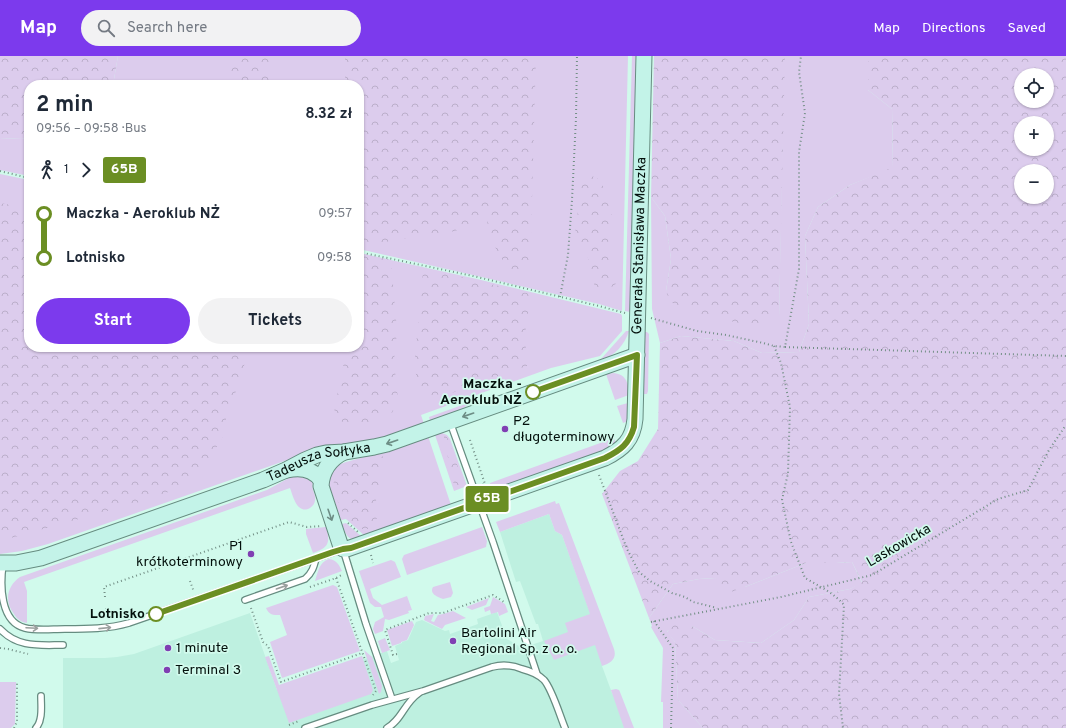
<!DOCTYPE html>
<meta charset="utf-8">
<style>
body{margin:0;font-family:Overpass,sans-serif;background:#f2f2f3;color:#1f2937;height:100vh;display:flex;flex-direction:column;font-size:15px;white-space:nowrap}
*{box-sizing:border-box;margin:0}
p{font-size:13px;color:#747a83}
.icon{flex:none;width:22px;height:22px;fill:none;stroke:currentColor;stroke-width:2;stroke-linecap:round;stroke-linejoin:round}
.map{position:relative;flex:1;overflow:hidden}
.panel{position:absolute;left:24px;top:24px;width:340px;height:272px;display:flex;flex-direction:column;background:#fff;border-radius:16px;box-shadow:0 1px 3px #0004}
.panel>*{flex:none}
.badge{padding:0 8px;border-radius:3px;font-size:14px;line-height:26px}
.fabs{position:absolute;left:1014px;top:12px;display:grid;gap:8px}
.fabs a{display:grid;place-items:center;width:40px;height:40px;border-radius:50%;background:#fff;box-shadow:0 1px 3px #0004;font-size:20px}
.map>.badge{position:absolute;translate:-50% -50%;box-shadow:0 0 0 2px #fff}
.legs{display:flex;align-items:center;gap:6px;height:44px;padding:0 12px;font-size:13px}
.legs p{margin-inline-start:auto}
.head{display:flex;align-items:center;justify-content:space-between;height:68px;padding:0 12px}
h1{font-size:22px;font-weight:700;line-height:30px}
.cta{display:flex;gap:8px;margin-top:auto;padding:8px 12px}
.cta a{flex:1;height:46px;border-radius:24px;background:#7c3aed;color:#fff;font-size:16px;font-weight:700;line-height:46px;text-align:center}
.cta a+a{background:#f2f2f3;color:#1f2937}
ul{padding:0 12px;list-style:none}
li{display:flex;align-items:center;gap:14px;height:44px;font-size:15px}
li i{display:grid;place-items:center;width:6px;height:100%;margin:0 5px;background:currentColor}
li i::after{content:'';width:10px;height:10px;margin:-5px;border:3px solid;border-radius:50%;background:#fff}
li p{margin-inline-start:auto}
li:first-child i{background:linear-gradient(#0000 50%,currentColor 0)}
li:last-child i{background:linear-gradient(currentColor 50%,#0000 0)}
header{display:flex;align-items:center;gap:24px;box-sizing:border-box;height:56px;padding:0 20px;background:#7c3aed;color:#fff}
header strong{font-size:19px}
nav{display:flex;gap:22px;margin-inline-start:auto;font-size:14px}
.search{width:280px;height:36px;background:#f2f2f3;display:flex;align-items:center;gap:10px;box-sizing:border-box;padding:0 14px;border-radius:22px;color:#747a83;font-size:15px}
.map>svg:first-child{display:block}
</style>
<header>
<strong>Map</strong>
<div class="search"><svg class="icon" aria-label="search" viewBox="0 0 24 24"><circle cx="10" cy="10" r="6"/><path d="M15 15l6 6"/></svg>Search here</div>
<nav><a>Map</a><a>Directions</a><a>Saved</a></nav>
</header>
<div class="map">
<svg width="1066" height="672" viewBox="0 0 1066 672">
<defs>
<pattern id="forest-crowns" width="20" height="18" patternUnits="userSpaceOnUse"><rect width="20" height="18" fill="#dccced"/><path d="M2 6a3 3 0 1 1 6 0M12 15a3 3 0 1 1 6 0" fill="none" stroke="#bbaeca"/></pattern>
</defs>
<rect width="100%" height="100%" fill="#d1faec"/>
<path fill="#bef0e0" d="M549 458 555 475 562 479 607 604 602 610 612 637 632 672H63V602H105L117 601 134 598 250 557 277 634 387 595 391 607 399 604 395 590 402 587V586L408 584 416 566 422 564 445 575 449 574 450 578 478 568 477 563 497 556 507 583 522 592 543 585 538 568H536L520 525 516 526 500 476Z"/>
<g fill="#dccced">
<path d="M118 0H628L622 255 599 248 359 193V29H113Z"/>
<path d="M632 0H637L630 256 625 255Z"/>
<path d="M784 0H868V34L892 53 893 112 850 129 818 151 805 180 809 268 799 296 762 297 734 285 681 280 660 287 652 253 651 141 665 160 671 203 666 235 779 261Z"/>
<path d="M29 81V120L0 114V82L22 83Z"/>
<path d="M0 118 29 124V291H359V197L477 223 621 258 622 260V275L600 300 551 312 421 359 424 368C405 375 387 382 367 386 354 388 341 387 327 390L48 488 22 495 0 498Z"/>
<path d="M626 275H629C625 288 615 300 601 304V303Z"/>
<path d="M645 276H647L649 278 648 335 647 338H643Z"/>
<path d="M614 317C627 319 628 327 629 339L615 344 606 318Z"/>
<path d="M476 344V345L459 354 430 365 429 361Z"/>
<path d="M628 347V365L623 367 617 350Z"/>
<path d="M442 377 447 379 450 383 467 430 454 435 435 379Z"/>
<path d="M428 380 451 449 365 480 346 463 341 464 329 429V421L334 413 338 409 346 406 379 397Z"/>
<path d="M614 382 616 388 609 393 492 434 490 427Z"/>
<path d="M296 418 313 421C313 426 312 430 313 434 314 437 316 441 315 444 315 447 313 450 310 452 297 459 293 440 290 432L24 526 27 535V567C21 566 17 563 14 558 4 545 7 530 20 521L267 434Z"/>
<path d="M555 445 556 448 559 447 614 593C617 603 611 607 602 610L595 589 554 604 544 585 568 576 565 567 590 558 562 479 555 475 549 458 500 476 496 466Z"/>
<path d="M346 467 362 481C348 486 347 481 342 468Z"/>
<path d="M326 471C331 487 328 492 313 497L306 478V473Z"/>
<path d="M482 471 487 485 486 491 407 519 402 503 404 499Z"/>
<path d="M329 503C337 504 339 509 342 515L315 525C318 516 319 506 329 503Z"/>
<path d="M391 504 395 506 401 521 370 533 373 542 382 549 407 540 412 554 408 555 409 557 389 564 385 563 383 575 375 578 373 573 375 566 384 561 381 551H375L370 547 359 515Z"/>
<path d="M852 506 862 527 850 533 809 541 794 564 761 587 715 584 692 570 667 575 675 586 678 644 703 672H663V646H661L663 592 651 571 652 570 649 562 673 528 699 523 715 522 745 531 806 507H836Z"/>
<path d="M450 526 453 537 451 541 443 543C438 541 429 538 433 531Z"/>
<path d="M333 529 337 531 360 595 282 622 270 586 287 579 280 559C273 559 269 559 266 552Z"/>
<path d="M493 541 505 548 508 556 499 560 498 556 491 558 490 554 485 556 484 552 490 550Z"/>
<path d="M489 542 486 549 472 554 466 551Z"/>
<path d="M453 555 466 562 445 569 442 573 424 564 425 560 434 558 431 565 434 566 438 559 443 558Z"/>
<path d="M412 565 414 569 407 584 401 586V587L392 590 387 574Z"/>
<path d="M385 582 390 594 382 597 378 585Z"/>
<path d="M364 594 372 601 382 630 381 636 379 638Z"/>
<path d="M269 600 279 629 362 600 373 634 371 638 289 667 265 601Z"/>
<path d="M0 626H16L15 666V668L11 672H0Z"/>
<path d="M616 633 619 634 620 636 634 672H624L611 634Z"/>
</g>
<g fill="url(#forest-crowns)" fill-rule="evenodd">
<path d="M0 0H118L113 29H29V81L22 83 0 82Z"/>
<path d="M231 0H270L269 29H230Z"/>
<path d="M345 0H536L530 216 519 217 507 212 495 191 488 174 487 163 482 161 472 168 455 175 431 180 390 184 382 190 359 186V29H345Z"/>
<path d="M654 0H785L779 261 752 270 699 258 670 246 666 235 671 203 665 160 651 141Z"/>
<path d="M868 0H1066V672H703L678 644 675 586 667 576 676 567 692 570 715 584 761 587 794 564 809 541 850 533 862 526 852 506 836 507H806L745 531 731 536 715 522 699 523 673 528 649 562 602 438 620 415 638 405 658 373 660 287 681 280 734 285 762 297 799 296 809 268 805 180 818 151 850 129 893 111 892 53 868 34ZM1021 19H1047V45H1021ZM1021 67H1047V93H1021ZM1021 115H1047V141H1021Z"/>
<path d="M586 118 597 122 607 136 612 145V159L608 181 611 215 617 227 608 234H597L593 226 588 202 582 188 574 185 580 139V125Z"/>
<path d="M0 147 29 152V291H255L246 303 237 334 227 350 225 377 207 407 179 432 147 444 11 482 0 479Z"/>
<path d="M359 197 391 204 397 275 394 305 398 343 392 357 383 362 360 369H344L333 352 338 336 347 291H359Z"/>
<path d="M429 213 531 238 525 278 527 310 478 327 455 336 429 340 421 336 414 311 423 215Z"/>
<path d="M444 380H446L448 383 459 414C459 419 463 424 463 429L455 432 453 425 444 383Z"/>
<path d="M382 400 384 402C382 409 381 416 380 424 379 430 376 436 376 443 376 452 379 463 374 472L367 473H361L345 461 338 446 333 423 336 419 354 406Z"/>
</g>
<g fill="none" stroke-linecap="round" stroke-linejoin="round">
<defs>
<g id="lane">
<path d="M450 366 493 486 537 618"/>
<path d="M3 508C0 529 0 566 25 572 37 575 52 573 65 573 87 573 108 573 129 567L343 493 366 568 392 643"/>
<path d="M245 544 305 523C312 517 314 511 316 502"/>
<path d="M0 573C18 592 39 589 63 589"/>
<path d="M36 672C43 664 41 650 41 640"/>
<path d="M305 672 372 649 423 635 492 611C503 608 512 609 522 613 530 615 538 618 544 624 552 633 560 660 565 672"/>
<path d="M387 672C402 664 404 647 419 637"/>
</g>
<g id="secondary">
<path id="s1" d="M344 396C330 403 322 414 321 430L341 491 343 493H347L605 402C623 393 633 384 635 363L644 0"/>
<path d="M287 414C300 411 313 413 321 424"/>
<path id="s2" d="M0 507H16L41 502 263 424 286 414 305 404 317 399 326 397 344 396 374 391 387 388 637 299"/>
</g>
</defs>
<use href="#lane" stroke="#668c80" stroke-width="8"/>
<use href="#secondary" stroke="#668c80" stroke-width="17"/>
<g stroke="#738f86" stroke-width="2" stroke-dasharray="1 3" stroke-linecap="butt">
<path d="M0 115 29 122"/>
<path d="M359 196 473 220 599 250 625 257"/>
<path d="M560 241 568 199 572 144 576 62 577 0"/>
<path d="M651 262 697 275 726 279 763 287 774 290 785 291 799 213V96L805 57 799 16 801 0"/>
<path d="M774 290 781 307 790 351 788 417 782 444 791 486 805 522C819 530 834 537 844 549L839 638 843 672"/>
<path d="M785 291 1066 300"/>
<path d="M470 384 485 428 481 429"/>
<path d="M599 419 627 493 639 516 650 525 672 537 685 541 693 546 717 552"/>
<path d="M348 467 358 476"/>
<path d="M371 499 373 507"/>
<path d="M184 503 187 509 186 514"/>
<path d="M336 522 376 635 373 639"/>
<path d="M190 525 194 536"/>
<path d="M310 531 336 522 343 518"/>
<path d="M105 541 104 531 289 466 307 471 321 470"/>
<path d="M106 552 107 563"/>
<path d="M251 552 263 586 268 590 281 626 362 597"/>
<path d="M654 565 673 592V596L671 672"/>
<path d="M651 566 781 541 872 519 998 443 1028 434 1049 394 1066 369"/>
<path d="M0 592 8 593 28 598"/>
<path d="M397 598 393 599 385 574 429 557H443L493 539 504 546"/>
<path d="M289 669 299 665"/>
<path d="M14 672 17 666V626"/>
</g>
<use href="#lane" stroke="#fff" stroke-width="5.5"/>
<use href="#secondary" stroke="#c3f3e8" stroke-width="15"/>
</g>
<defs><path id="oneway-shaft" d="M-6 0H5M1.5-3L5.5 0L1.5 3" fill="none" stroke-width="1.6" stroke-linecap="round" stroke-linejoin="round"/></defs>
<g stroke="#6d8d85">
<use href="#oneway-shaft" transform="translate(468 359) rotate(161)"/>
<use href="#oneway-shaft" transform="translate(392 386) rotate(161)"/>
<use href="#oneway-shaft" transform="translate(330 459) rotate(71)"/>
</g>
<g stroke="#9a9f9e">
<use href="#oneway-shaft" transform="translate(282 531) rotate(-19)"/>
<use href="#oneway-shaft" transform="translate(32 572) rotate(3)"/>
<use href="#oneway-shaft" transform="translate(105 572) rotate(-6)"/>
</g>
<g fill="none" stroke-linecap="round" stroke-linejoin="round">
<defs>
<path id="line-1" d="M156 558 333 496 343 493 351 492 605 402C621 394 629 388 634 371L637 299 533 336"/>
</defs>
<use href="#line-1" stroke="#fff" stroke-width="9"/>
<use href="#line-1" stroke="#6b8e23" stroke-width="6"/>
</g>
<g fill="#fff" stroke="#6b8e23" stroke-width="2">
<circle cx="533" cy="336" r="7"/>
<circle cx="156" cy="558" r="7"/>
</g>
<g fill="#803eb3" stroke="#d1faec" stroke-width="1.5">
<circle cx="505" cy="373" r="4"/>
<circle cx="251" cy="498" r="4"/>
<circle cx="453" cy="585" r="4"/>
<circle cx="168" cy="592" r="4"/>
<circle cx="167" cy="614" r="4"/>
</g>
<g text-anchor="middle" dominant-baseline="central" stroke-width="3.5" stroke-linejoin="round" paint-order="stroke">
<g font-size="14" fill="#03100c" stroke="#d1faec">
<text stroke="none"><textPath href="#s1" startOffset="613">Generała Stanisława Maczka</textPath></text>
<text stroke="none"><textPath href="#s2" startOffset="336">Tadeusza Sołtyka</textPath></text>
<text transform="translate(899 490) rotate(-30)">Laskowicka</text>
</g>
<g font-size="14" font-weight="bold" fill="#03100c" stroke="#d1faec" text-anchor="end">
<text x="522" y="328">Maczka -<tspan x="522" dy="16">Aeroklub NŻ</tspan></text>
<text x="145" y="558">Lotnisko</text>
</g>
<g font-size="14" fill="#03100c" stroke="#d1faec" text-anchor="start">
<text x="513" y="365">P2<tspan x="513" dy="16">długoterminowy</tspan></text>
<text x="243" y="490" text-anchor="end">P1<tspan x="243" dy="16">krótkoterminowy</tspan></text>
<text x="461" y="577">Bartolini Air<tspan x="461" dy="16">Regional Sp. z o. o.</tspan></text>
<text x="176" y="592">1 minute</text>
<text x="175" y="614">Terminal 3</text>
</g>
</g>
</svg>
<div class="fabs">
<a><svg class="icon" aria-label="locate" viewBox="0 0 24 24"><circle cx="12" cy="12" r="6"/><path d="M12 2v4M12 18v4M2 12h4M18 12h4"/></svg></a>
<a>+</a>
<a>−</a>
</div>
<b class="badge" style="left:487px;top:443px;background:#6b8e23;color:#fff">65B</b>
<section class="panel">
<div class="head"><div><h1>2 min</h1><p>09:56 – 09:58 · Bus</p></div><b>8.32 zł</b></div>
<div class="legs"><svg class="icon" aria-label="walk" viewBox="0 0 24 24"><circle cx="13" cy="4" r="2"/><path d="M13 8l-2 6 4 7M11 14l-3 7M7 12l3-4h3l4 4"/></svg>1<svg class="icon" aria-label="forward" viewBox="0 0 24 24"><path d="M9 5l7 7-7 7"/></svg><b class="badge" style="background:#6b8e23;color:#fff">65B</b></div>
<ul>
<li><i style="color:#6b8e23"></i><b>Maczka - Aeroklub NŻ</b><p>09:57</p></li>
<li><i style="color:#6b8e23"></i><b>Lotnisko</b><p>09:58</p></li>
</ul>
<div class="cta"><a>Start</a><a>Tickets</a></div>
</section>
</div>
